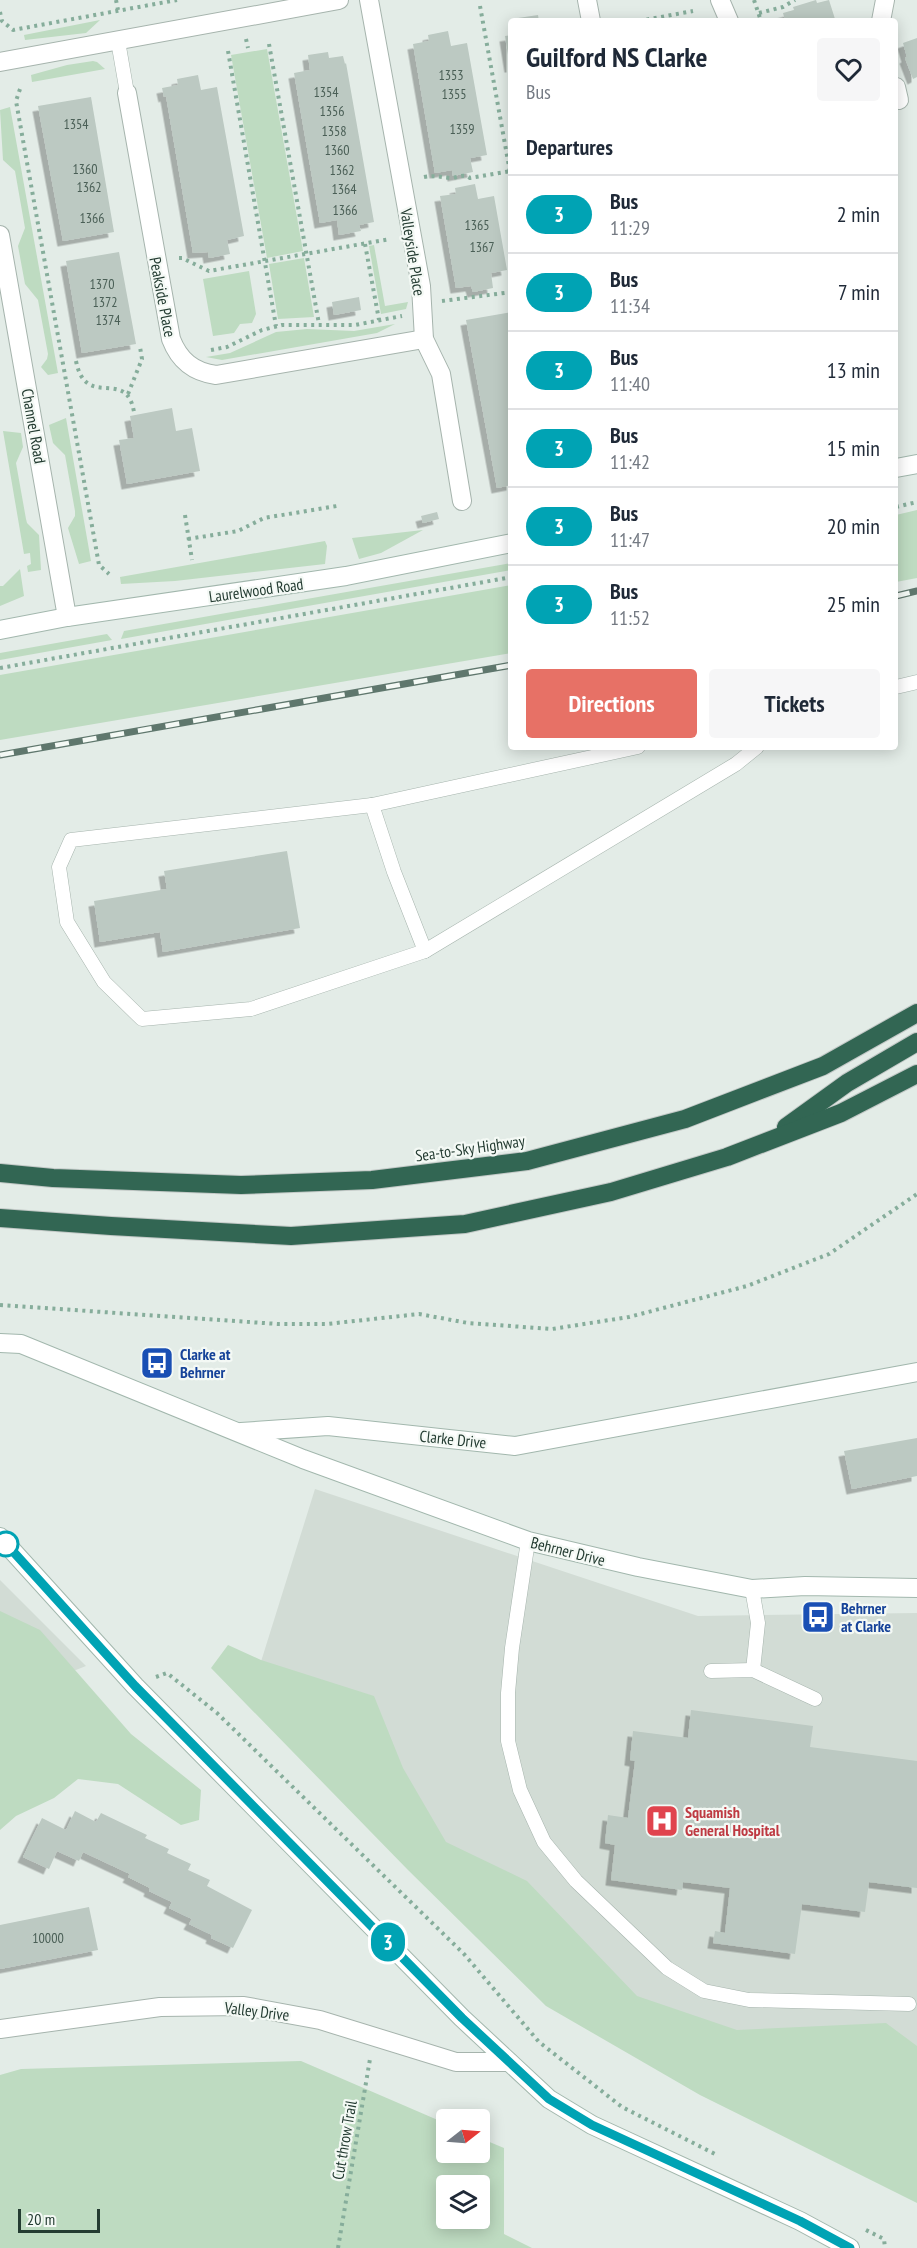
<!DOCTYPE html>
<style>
body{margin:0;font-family:"PT Sans Narrow",sans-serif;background:#f6f6f7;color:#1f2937;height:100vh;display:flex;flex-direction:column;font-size:22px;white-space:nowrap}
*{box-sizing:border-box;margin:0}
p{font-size:20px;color:#747a83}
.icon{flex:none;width:33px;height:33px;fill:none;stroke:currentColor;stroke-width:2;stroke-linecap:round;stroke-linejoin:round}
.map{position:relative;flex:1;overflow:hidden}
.drawer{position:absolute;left:508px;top:18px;width:390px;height:732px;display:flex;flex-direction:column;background:#fff;border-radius:6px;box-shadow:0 3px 15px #0003}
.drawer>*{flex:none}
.badge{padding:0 12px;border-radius:20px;font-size:21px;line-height:39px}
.needle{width:39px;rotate:73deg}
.controls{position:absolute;left:436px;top:2109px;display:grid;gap:12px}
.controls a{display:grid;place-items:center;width:54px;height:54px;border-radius:6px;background:#fff;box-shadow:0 3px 15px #0003;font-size:30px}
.scale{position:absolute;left:18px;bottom:15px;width:82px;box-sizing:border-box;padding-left:6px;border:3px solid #243c32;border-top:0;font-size:16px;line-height:21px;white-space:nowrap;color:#243c32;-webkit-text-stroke:4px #f4f9f5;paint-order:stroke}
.map>.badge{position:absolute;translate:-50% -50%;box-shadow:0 0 0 3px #fff}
h2{padding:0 18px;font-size:22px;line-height:54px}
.round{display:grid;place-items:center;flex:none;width:63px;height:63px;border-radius:6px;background:#f6f6f7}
.overview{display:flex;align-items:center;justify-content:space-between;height:102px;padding:0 18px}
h1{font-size:28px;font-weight:700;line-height:45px}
.primary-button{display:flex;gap:12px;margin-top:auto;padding:12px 18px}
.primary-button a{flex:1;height:69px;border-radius:6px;background:#e77166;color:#fff;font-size:24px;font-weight:700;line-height:69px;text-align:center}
.primary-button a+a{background:#f6f6f7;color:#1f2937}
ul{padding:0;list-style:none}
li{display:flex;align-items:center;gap:18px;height:78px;padding:0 18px;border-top:2px solid #e0e1e3}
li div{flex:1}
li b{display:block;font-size:22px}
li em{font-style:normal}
li .badge{min-width:66px;font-weight:700;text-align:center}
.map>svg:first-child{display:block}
</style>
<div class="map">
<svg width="917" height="2248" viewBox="0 0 917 2248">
<defs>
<filter id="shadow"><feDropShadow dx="-5.5" dy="5.5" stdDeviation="0" flood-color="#0004"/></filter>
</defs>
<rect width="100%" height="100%" fill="#e3ece7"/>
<g fill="#d2dcd5">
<path d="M315 1489 698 1616 917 1613V2121L787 2089 558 1959 254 1684Z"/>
<path d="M0 1580 86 1666 0 1700Z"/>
</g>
<g fill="#bedbc1" fill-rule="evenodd">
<path d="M100 20 86 33 25 40 24 35Z"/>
<path d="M267 49 303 251 267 258 231 55Z"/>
<path d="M93 61 97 62 105 69 32 82 31 75 67 65Z"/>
<path d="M10 107 58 373 48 375 41 367 47 359 48 354 38 300 25 284 18 246 25 228 15 171 3 160 0 110Z"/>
<path d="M374 245 385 306 408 302 406 309 381 314 369 246Z"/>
<path d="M304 258 314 317 278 319 269 264Z"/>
<path d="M249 271 256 314 252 323 240 324 234 333 213 336 203 279Z"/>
<path d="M395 324 377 333 222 360 206 357 230 353 276 332 307 329 354 331Z"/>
<path d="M66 418 91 561 79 564 68 528 75 516V511L65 455 53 443 49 425Z"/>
<path d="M3 431 21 433 23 447 16 463 26 519 27 523 39 535 41 570 28 572 27 566 31 564 30 553 24 554Z"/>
<path d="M917 510V578L896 582V515Z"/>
<path d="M423 530 381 553 359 559 352 538Z"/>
<path d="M325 541 327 546 325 564 175 581 121 584 120 577Z"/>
<path d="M511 563V570L121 639 124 631Z"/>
<path d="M20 569 24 596 0 606V586H3Z"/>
<path d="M511 585V653L0 740V675Z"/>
<path d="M107 634 112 640 0 660V653Z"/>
<path d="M0 1611 40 1630 131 1734 201 1790 199 1820 181 1825 118 1784 78 1779 54 1798 16 1816 0 1830Z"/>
<path d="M228 1645 261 1660 374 1696 403 1768 446 1842 527 1881 637 1996 737 2030 886 2023 917 2046V2203L700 2095 546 2006 408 1870 211 1668Z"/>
<path d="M301 2061 447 2124V2152H480V2138L504 2148V2234L532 2248H0V2075L21 2069ZM447 2186H480V2218H447Z"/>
</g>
<g fill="#bcc9c2" filter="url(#shadow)">
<path d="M816 0 817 3 829 0 835 19 837 18 838 21H785L783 13 794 10 793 7Z"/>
<path d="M538 15 539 21H518V18Z"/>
<path d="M448 31 451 46 467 43 487 155 470 158 473 172 453 176 452 170 435 173 413 44 429 41 428 35Z"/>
<path d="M512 35V67H510L505 36Z"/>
<path d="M917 38V77L913 79 905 58 907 57 903 43Z"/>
<path d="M328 52 329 58 343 56 345 64 346 63 374 222 359 225 361 231 339 235 337 220 320 223 294 73 310 70 308 55Z"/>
<path d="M198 75 201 90 217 87 244 236 227 240 230 254 209 258 208 252 193 253 166 96 164 97 162 88 178 85 177 79Z"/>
<path d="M91 97 114 232 63 241 38 106Z"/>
<path d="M475 184 478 199 494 196 507 270 491 273 493 288 473 292 471 286 456 288 440 196 456 194 455 188Z"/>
<path d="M119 252 136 344 82 353 66 261Z"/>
<path d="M359 297 361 310 334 315 332 302Z"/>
<path d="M512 312V485L497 488 466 320Z"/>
<path d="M172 408 176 431 192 428 200 471 127 484 119 440 134 438 130 416Z"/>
<path d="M437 512 439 519 423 523 421 516Z"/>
<path d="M287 851 300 928 163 952 160 932 100 942 94 901 167 889 164 871Z"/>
<path d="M917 1438V1476L852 1489 844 1451Z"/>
<path d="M691 1710 813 1726 810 1747 917 1761V1888L869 1882 865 1912 802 1904 795 1954 713 1943 715 1931 725 1933 730 1888 683 1882 682 1890 611 1880 615 1845 605 1843 608 1815 628 1818 635 1761 630 1760 633 1731 688 1738Z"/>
<path d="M75 1811 96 1822 101 1813 147 1835 145 1838 169 1849 167 1853 191 1864 188 1870 210 1880 207 1886 252 1910 233 1948 211 1938 212 1935 189 1924 192 1919 169 1908 172 1902 149 1891 150 1888 128 1877 130 1874 83 1852 79 1861 57 1851 49 1869 23 1857 42 1818 66 1830Z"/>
<path d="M89 1907 98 1950 0 1969V1925Z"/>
</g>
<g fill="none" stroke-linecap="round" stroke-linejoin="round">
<defs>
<g id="lane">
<path d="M118 41 127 93"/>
<path d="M896 687 917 682"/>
<path d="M638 747 372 805 71 840 59 867 67 922 104 982 142 1019 251 1009 425 951 736 764 757 747"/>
<path d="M372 805 394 872 425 951"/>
<path d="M528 1541 512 1648 508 1693V1741L520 1790 544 1842 576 1881 667 1968 704 1991 749 2000 909 2004"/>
<path d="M752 1589 758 1623 753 1670"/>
<path d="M711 1671 753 1670 815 1699"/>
</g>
<g id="street">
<path d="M369 0 421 286 424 339 441 374 462 501"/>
<path d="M587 0 591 21"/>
<path d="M720 0 729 21"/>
<path d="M881 21 885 0"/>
<path d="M0 62 339 0"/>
<path d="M896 87 899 100"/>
<path d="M127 93 171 339C179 360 193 372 216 375L424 339"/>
<path d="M0 235 67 617"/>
<path d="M0 2029 160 2007 244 2006 320 2020 456 2062H509"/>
</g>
<g id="secondary">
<path d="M896 468 917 464"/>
<path d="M0 630 67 617 346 576 512 543"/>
<path d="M0 1343 21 1344 303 1459 528 1541 638 1567 752 1589 805 1586 917 1588"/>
<path d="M241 1432 328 1426 515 1446 917 1372"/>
<path d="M0 1537 135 1686 462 2018 549 2099 592 2125 800 2221 850 2248"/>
</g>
<g id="highway">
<path d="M786 1127 847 1083 917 1042"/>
<path d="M0 1173 53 1178 241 1185 372 1180 527 1161 685 1119 823 1066 917 1013"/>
<path d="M0 1218 111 1226 291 1236 465 1224 611 1192 727 1157 841 1113 917 1074"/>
</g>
</defs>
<use href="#lane" stroke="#a6b4ad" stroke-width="15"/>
<use href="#street" stroke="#a6b4ad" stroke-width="20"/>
<use href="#secondary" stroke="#a2b7ad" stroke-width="20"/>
<use href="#highway" stroke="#c2c8c6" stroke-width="20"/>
<g stroke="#86ad9b" stroke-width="4" stroke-dasharray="3 4.5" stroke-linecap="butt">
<path d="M116 0 118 10"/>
<path d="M754 0 761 21"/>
<path d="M480 6 512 183"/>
<path d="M0 12 2 21 13 30 177 0"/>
<path d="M759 13 783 7 795 0"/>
<path d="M639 21 693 11"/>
<path d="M246 39 248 48"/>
<path d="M269 44 319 324"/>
<path d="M228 51 276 326"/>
<path d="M20 89 16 101 99 565 109 574"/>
<path d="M424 177C434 175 440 177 450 178 458 178 463 173 470 178L511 171"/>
<path d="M365 244 379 320"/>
<path d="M179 258H182L209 271 390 239"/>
<path d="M442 301 512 292"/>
<path d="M211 350 227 347 262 330 282 325H355L402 316"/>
<path d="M76 361C86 411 126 366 134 412"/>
<path d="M128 394 142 359 140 347"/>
<path d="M896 507 917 502"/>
<path d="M185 515 192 560"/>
<path d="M188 539 238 531 264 518 337 506"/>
<path d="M0 668 512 577"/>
<path d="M0 1305 278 1324H327L419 1314 468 1323 552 1329 629 1317 747 1286 829 1254 917 1194"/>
<path d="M156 1677 167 1673 217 1713 464 1954 539 2042 622 2107 717 2155"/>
<path d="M866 2230 884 2239 885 2248"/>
<path d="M338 2248 370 2059"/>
</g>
<use href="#lane" stroke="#fff" stroke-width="14"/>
<use href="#street" stroke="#fff" stroke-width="18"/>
<use href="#secondary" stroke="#fff" stroke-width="18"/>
<use href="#highway" stroke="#326653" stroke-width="18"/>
<defs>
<g id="rail">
<path d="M896 596 917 591"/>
<path d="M0 755 512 665"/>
</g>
</defs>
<use href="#rail" stroke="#5f776d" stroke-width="7"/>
<use href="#rail" stroke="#f4f9f5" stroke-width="4.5" stroke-dasharray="14" stroke-linecap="butt"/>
</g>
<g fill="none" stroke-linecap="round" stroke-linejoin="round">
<defs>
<path id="line" d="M0 1537 135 1686 462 2018 549 2099 592 2125 800 2221 850 2248"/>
</defs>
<use href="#line" stroke="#fff" stroke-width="14"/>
<use href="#line" stroke="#00a3b4" stroke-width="9"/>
</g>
<defs>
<symbol id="bus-square" viewBox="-11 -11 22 22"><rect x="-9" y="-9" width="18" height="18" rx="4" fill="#1a4fb4" stroke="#f4f9f5"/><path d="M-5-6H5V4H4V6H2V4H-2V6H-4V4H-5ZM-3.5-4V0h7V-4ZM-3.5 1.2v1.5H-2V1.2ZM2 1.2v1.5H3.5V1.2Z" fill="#fff"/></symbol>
<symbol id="hospital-square" viewBox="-11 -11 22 22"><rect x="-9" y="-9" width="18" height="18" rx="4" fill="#e0444e" stroke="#f4f9f5"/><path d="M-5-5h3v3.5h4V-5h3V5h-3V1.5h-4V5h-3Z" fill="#fff"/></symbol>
</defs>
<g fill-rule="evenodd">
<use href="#bus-square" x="138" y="1344" width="38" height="38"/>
<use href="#bus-square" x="799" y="1598" width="38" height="38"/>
<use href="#hospital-square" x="643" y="1802" width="38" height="38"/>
</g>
<circle fill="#fff" stroke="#00a3b4" stroke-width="3" cx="6" cy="1544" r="12"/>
<g text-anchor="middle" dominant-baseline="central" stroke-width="4.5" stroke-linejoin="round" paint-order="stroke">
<g font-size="14" fill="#4a5f56">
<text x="451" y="75">1353</text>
<text x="326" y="92">1354</text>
<text x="454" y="94">1355</text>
<text x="332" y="111">1356</text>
<text x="76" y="124">1354</text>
<text x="462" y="129">1359</text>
<text x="334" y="131">1358</text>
<text x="337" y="150">1360</text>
<text x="85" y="169">1360</text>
<text x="342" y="170">1362</text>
<text x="89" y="187">1362</text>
<text x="344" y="189">1364</text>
<text x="345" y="210">1366</text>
<text x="92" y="218">1366</text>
<text x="477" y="225">1365</text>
<text x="482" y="247">1367</text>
<text x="102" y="284">1370</text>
<text x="105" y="302">1372</text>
<text x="108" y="320">1374</text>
<text x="48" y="1938">10000</text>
</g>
<g font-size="16" fill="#243c32" stroke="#f4f9f5">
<text transform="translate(413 252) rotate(81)">Valleyside Place</text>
<text transform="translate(163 297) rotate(79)">Peakside Place</text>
<text transform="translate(34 426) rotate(80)">Channel Road</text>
<text transform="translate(256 590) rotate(-8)">Laurelwood Road</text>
<text transform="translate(470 1148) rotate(-8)">Sea-to-Sky Highway</text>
<text transform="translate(453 1439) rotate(6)">Clarke Drive</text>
<text transform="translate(568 1551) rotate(14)">Behrner Drive</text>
<text transform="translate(257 2011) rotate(7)">Valley Drive</text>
<text transform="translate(344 2140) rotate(-80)">Cut throw Trail</text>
</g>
<g font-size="16" font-weight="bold" fill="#164399" stroke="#f4f9f5" text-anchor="start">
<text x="180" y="1354">Clarke at<tspan x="180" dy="18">Behrner</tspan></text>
<text x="841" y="1608">Behrner<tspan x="841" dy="18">at Clarke</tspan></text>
</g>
<g font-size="16" font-weight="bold" fill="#be3a42" stroke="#f4f9f5" text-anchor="start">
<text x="685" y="1812">Squamish<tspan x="685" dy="18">General Hospital</tspan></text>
</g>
</g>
</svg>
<div class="controls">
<a><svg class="needle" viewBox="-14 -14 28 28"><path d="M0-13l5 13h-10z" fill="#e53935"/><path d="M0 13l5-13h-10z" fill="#747a83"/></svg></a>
<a><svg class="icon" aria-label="layers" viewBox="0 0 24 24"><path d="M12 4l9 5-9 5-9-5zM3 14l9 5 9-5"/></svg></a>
</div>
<div class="scale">20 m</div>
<b class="badge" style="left:388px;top:1942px;background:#00a3b4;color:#fff">3</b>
<section class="drawer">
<div class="overview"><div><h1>Guilford NS Clarke</h1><p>Bus</p></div><a class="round"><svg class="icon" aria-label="heart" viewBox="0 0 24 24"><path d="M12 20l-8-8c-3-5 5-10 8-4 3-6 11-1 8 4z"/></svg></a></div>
<h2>Departures</h2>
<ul>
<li><span class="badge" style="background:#00a3b4;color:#fff">3</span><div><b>Bus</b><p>11:29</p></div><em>2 min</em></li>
<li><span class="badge" style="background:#00a3b4;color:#fff">3</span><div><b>Bus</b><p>11:34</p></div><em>7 min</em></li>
<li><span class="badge" style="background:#00a3b4;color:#fff">3</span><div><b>Bus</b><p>11:40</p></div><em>13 min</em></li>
<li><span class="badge" style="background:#00a3b4;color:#fff">3</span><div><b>Bus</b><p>11:42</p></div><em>15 min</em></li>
<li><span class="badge" style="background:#00a3b4;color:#fff">3</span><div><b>Bus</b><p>11:47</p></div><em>20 min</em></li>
<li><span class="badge" style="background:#00a3b4;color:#fff">3</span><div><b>Bus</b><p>11:52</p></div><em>25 min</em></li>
</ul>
<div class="primary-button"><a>Directions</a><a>Tickets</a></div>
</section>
</div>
